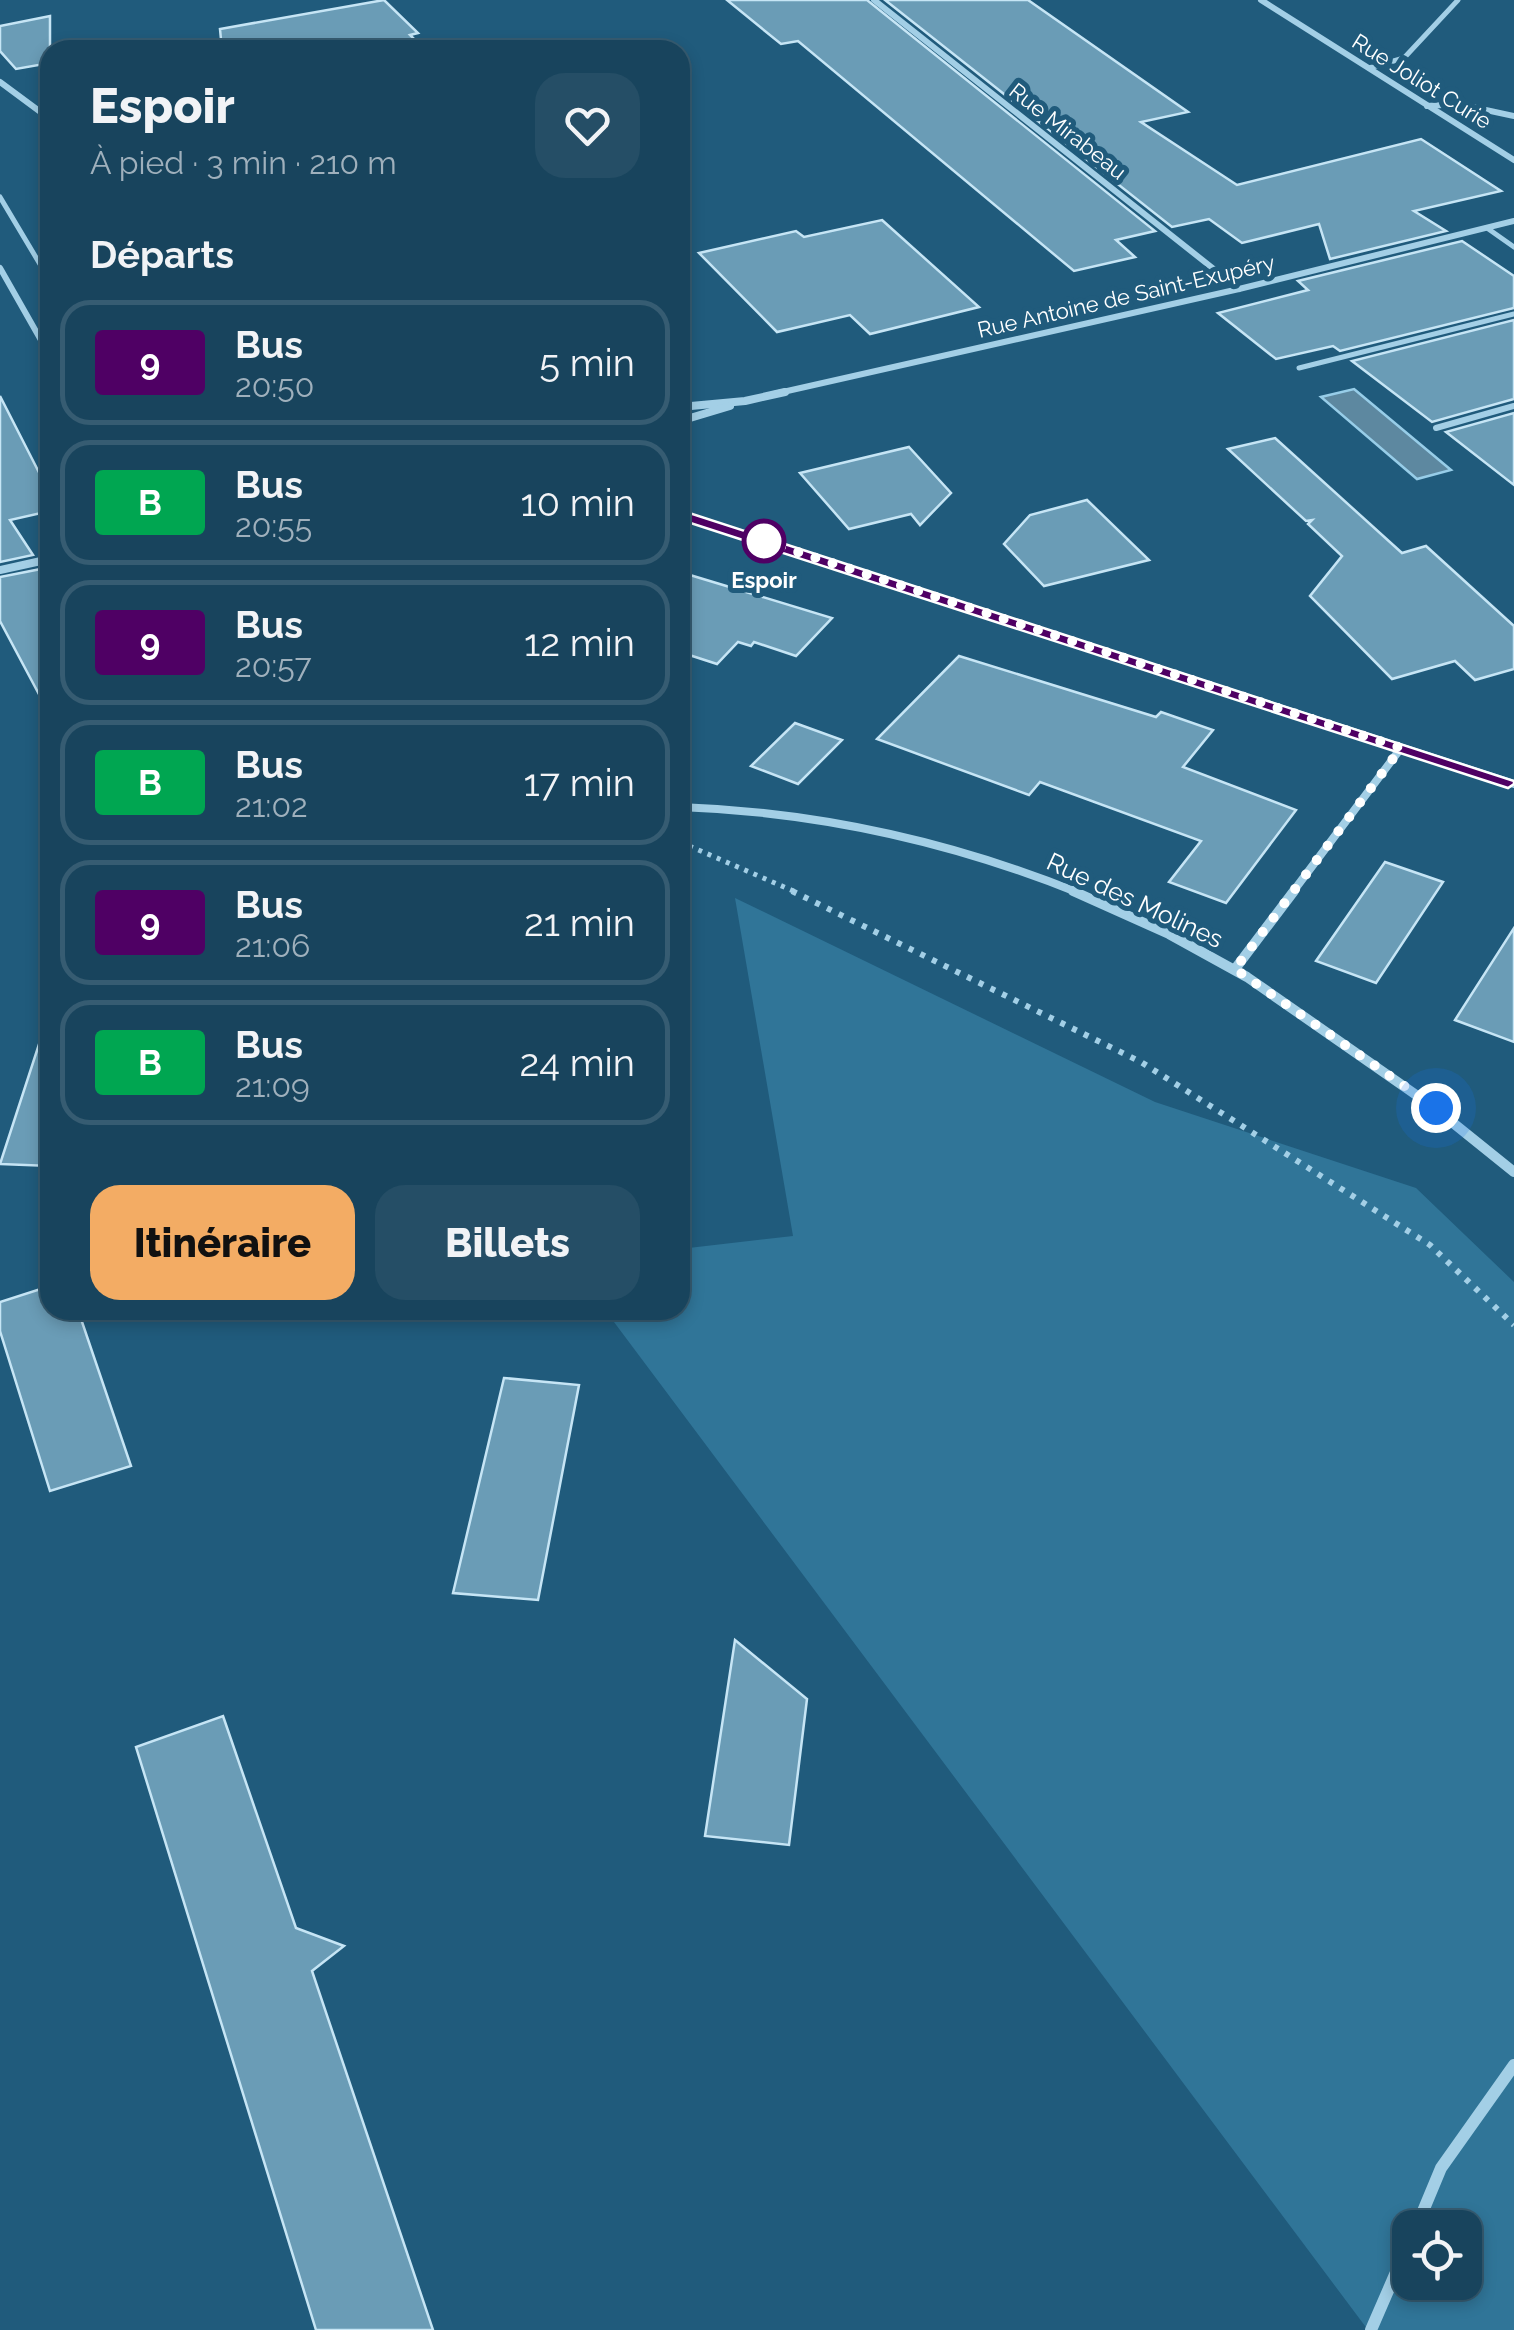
<!DOCTYPE html>
<html lang="fr">
<meta charset="utf-8">
<style>
body{margin:0;font-family:Raleway,sans-serif;background:#254e66;color:#f1f3f6;height:100vh;display:flex;flex-direction:column;font-size:38px;white-space:nowrap}
*{box-sizing:border-box;margin:0}
p{font-size:32px;color:#9fb0bc}
.icon{flex:none;width:55px;height:55px;fill:none;stroke:currentColor;stroke-width:2;stroke-linecap:round;stroke-linejoin:round}
.map{position:relative;flex:1;overflow:hidden}
.sheet{position:absolute;left:40px;top:40px;width:650px;height:1280px;display:flex;flex-direction:column;background:#18445d;border-radius:30px;box-shadow:0 5px 15px #0003,0 0 0 2px #365c72}
.sheet>*{flex:none}
.badge{padding:0 20px;border-radius:8px;font-size:35px;line-height:65px}
.tools{position:absolute;left:1392px;top:2210px;display:grid;gap:20px}
.tools a{display:grid;place-items:center;width:90px;height:90px;border-radius:20px;background:#18445d;box-shadow:0 5px 15px #0003,0 0 0 2px #365c72;font-size:50px}
.you{position:absolute;width:50px;height:50px;margin:-25px;border:8px solid #fff;border-radius:50%;background:#1a73e8;box-shadow:0 0 0 15px #1a73e833}
.map>.badge{position:absolute;translate:-50% -50%;box-shadow:0 0 0 5px #fff}
h2{padding:0 50px;font-size:38px;line-height:90px}
.round{display:grid;place-items:center;flex:none;width:105px;height:105px;border-radius:30px;background:#254e66}
.summary{display:flex;align-items:center;justify-content:space-between;height:170px;padding:0 50px}
h1{font-size:48px;font-weight:800;line-height:75px}
.button{display:flex;gap:20px;margin-top:auto;padding:20px 50px}
.button a{flex:1;height:115px;border-radius:30px;background:#f3ac64;color:#111;font-size:40px;font-weight:800;line-height:115px;text-align:center}
.button a+a{background:#254e66;color:#f1f3f6}
ul{padding:0;list-style:none}
li{display:flex;align-items:center;gap:30px;height:125px;margin:0 20px 15px;padding:0 30px;border:5px solid #365c72;border-radius:30px}
li div{flex:1}
li b{display:block;font-size:38px}
li em{font-style:normal}
li .badge{min-width:110px;font-weight:700;text-align:center}
.map>svg:first-child{display:block}
</style>
<div class="map">
<svg width="1514" height="2330" viewBox="0 0 1514 2330">
<rect width="100%" height="100%" fill="#205b7c"/>
<path fill="#307598" fill-rule="evenodd" d="M735 898 1155 1102 1416 1188 1514 1282V2330H1368L605 1310H680V1249L793 1236ZM1410 2228H1465V2282H1410Z"/>
<path fill="#5d88a0" stroke="#97cde8" stroke-width="2.5" d="M1354 389 1451 470 1417 479 1321 397Z"/>
<g fill="#6a9cb6" stroke="#c6e5f5" stroke-width="2.5">
<path d="M384 0 418 33 410 35 425 50H222L220 29Z"/>
<path d="M727 0H867L1155 231 1116 240 1135 257 1074 271 798 41 781 44Z"/>
<path d="M885 0H1028L1188 112 1141 122 1237 185 1421 139 1501 191 1414 211 1446 231 1330 259 1319 224 1242 243 1209 219 1172 227Z"/>
<path d="M50 16V63L16 69 0 51V26Z"/>
<path d="M882 220 979 307 870 334 850 315 777 332 699 253 796 231 804 237Z"/>
<path d="M1462 241 1514 276V308L1340 351 1333 346 1276 359 1218 313 1308 290 1298 281Z"/>
<path d="M1514 320V399L1432 422 1352 361Z"/>
<path d="M0 396 50 494V511L10 520 33 555 0 562Z"/>
<path d="M1514 413V485L1446 432Z"/>
<path d="M1275 438 1402 553 1426 546 1514 626V669L1475 680 1455 661 1392 679 1310 596 1342 556 1308 524 1312 520 1306 521 1228 449Z"/>
<path d="M909 447 951 493 920 525 911 514 849 529 800 473Z"/>
<path d="M1087 500 1149 560 1044 586 1004 544 1030 515Z"/>
<path d="M41 569 50 582V715L0 621V577Z"/>
<path d="M680 572 832 618 796 656 754 642 751 646 738 642 717 664 680 652Z"/>
<path d="M959 656 1156 717 1161 712 1213 730 1183 767 1296 810 1226 903 1169 882 1201 841 1040 782 1029 795 877 739Z"/>
<path d="M795 723 842 740 798 784 751 766Z"/>
<path d="M1385 862 1443 882 1376 983 1316 961Z"/>
<path d="M1514 928V1042L1455 1020Z"/>
<path d="M43 1032 50 1033V1166L0 1164Z"/>
<path d="M50 1286V1310H78L131 1466 50 1491 0 1331V1302Z"/>
<path d="M504 1378 579 1385 538 1600 453 1593Z"/>
<path d="M735 1640 807 1699 789 1845 705 1836Z"/>
<path d="M223 1716 296 1928 344 1946 312 1971 433 2330H316L136 1747Z"/>
</g>
<g fill="none" stroke-linecap="round" stroke-linejoin="round">
<path stroke="#a3cfe6" stroke-width="5" stroke-dasharray="4 6" stroke-linecap="butt" d="M680 842 798 893"/>
<path stroke="#a3cfe6" stroke-width="6" stroke-dasharray="5 8" stroke-linecap="butt" d="M792 891 1141 1062 1430 1245 1514 1325"/>
<g stroke="#a3cfe6" stroke-width="5">
<path d="M1369 68 1404 58 1458 0"/>
<path d="M0 197 50 281"/>
<path d="M1487 228 1514 247"/>
<path d="M1299 368 1514 314"/>
</g>
<path stroke="#a3cfe6" stroke-width="6" d="M1436 428 1514 406"/>
<g stroke="#a3cfe6" stroke-width="6">
<path d="M874 0 1239 289"/>
<path d="M1261 0 1514 160"/>
<path d="M0 82 50 119"/>
<path d="M1427 106 1458 104 1514 116"/>
<path d="M0 268 50 356"/>
<path d="M774 394 1239 289 1514 221"/>
</g>
<g stroke="#a3cfe6" stroke-width="8">
<path d="M680 407 745 401 785 392"/>
<path d="M680 421 730 406"/>
<path d="M680 514 1514 784"/>
<path d="M0 570 50 559"/>
<path d="M680 807C820 812 950 841 1079 893"/>
<path d="M1292 893 1401 748"/>
</g>
<g stroke="#a3cfe6" stroke-width="10">
<path d="M1073 891 1169 934 1247 977 1432 1106 1514 1172"/>
<path d="M1235 969 1294 891"/>
</g>
<g stroke="#a3cfe6" stroke-width="12">
<path d="M1416 2228 1441 2168 1514 2065"/>
<path d="M1371 2330 1410 2240"/>
</g>
</g>
<path fill="#4f0064" stroke="#fff" stroke-width="2.5" d="M680 510 1514 781V784L1508 788 675 518 673 514Z"/>
<g fill="none" stroke-linecap="round" stroke-linejoin="round">
<path stroke="#fff" stroke-width="10" stroke-dasharray="0 18" d="M764 541 1401 748 1235 969 1436 1108"/>
</g>
<circle fill="#fff" stroke="#4f0064" stroke-width="5" cx="764" cy="541" r="20"/>
<g text-anchor="middle" dominant-baseline="central" stroke-width="10" stroke-linejoin="round" paint-order="stroke">
<g font-size="22" fill="#fff" stroke="#205b7c">
<text transform="translate(1422 81) rotate(32)">Rue Joliot Curie</text>
<text transform="translate(1068 131) rotate(38)">Rue Mirabeau</text>
<text transform="translate(1126 296) rotate(-13)">Rue Antoine de Saint-Exupéry</text>
</g>
<g font-size="22" font-weight="bold" fill="#fff" stroke="#205b7c">
<text x="764" y="580">Espoir</text>
</g>
<g font-size="25" fill="#fff" stroke="#205b7c">
<text transform="translate(1135 900) rotate(25)">Rue des Molines</text>
</g>
</g>
</svg>
<div class="tools">
<a><svg class="icon" aria-label="locate" viewBox="0 0 24 24"><circle cx="12" cy="12" r="6"/><path d="M12 2v4M12 18v4M2 12h4M18 12h4"/></svg></a>
</div>
<div class="you" style="left:1436px;top:1108px"></div>
<section class="sheet">
<div class="summary"><div><h1>Espoir</h1><p>À pied · 3 min · 210 m</p></div><a class="round"><svg class="icon" aria-label="heart" viewBox="0 0 24 24"><path d="M12 20l-8-8c-3-5 5-10 8-4 3-6 11-1 8 4z"/></svg></a></div>
<h2>Départs</h2>
<ul>
<li><span class="badge" style="background:#4f0064;color:#fff">9</span><div><b>Bus</b><p>20:50</p></div><em>5 min</em></li>
<li><span class="badge" style="background:#00a651;color:#fff">B</span><div><b>Bus</b><p>20:55</p></div><em>10 min</em></li>
<li><span class="badge" style="background:#4f0064;color:#fff">9</span><div><b>Bus</b><p>20:57</p></div><em>12 min</em></li>
<li><span class="badge" style="background:#00a651;color:#fff">B</span><div><b>Bus</b><p>21:02</p></div><em>17 min</em></li>
<li><span class="badge" style="background:#4f0064;color:#fff">9</span><div><b>Bus</b><p>21:06</p></div><em>21 min</em></li>
<li><span class="badge" style="background:#00a651;color:#fff">B</span><div><b>Bus</b><p>21:09</p></div><em>24 min</em></li>
</ul>
<div class="button"><a>Itinéraire</a><a>Billets</a></div>
</section>
</div>
